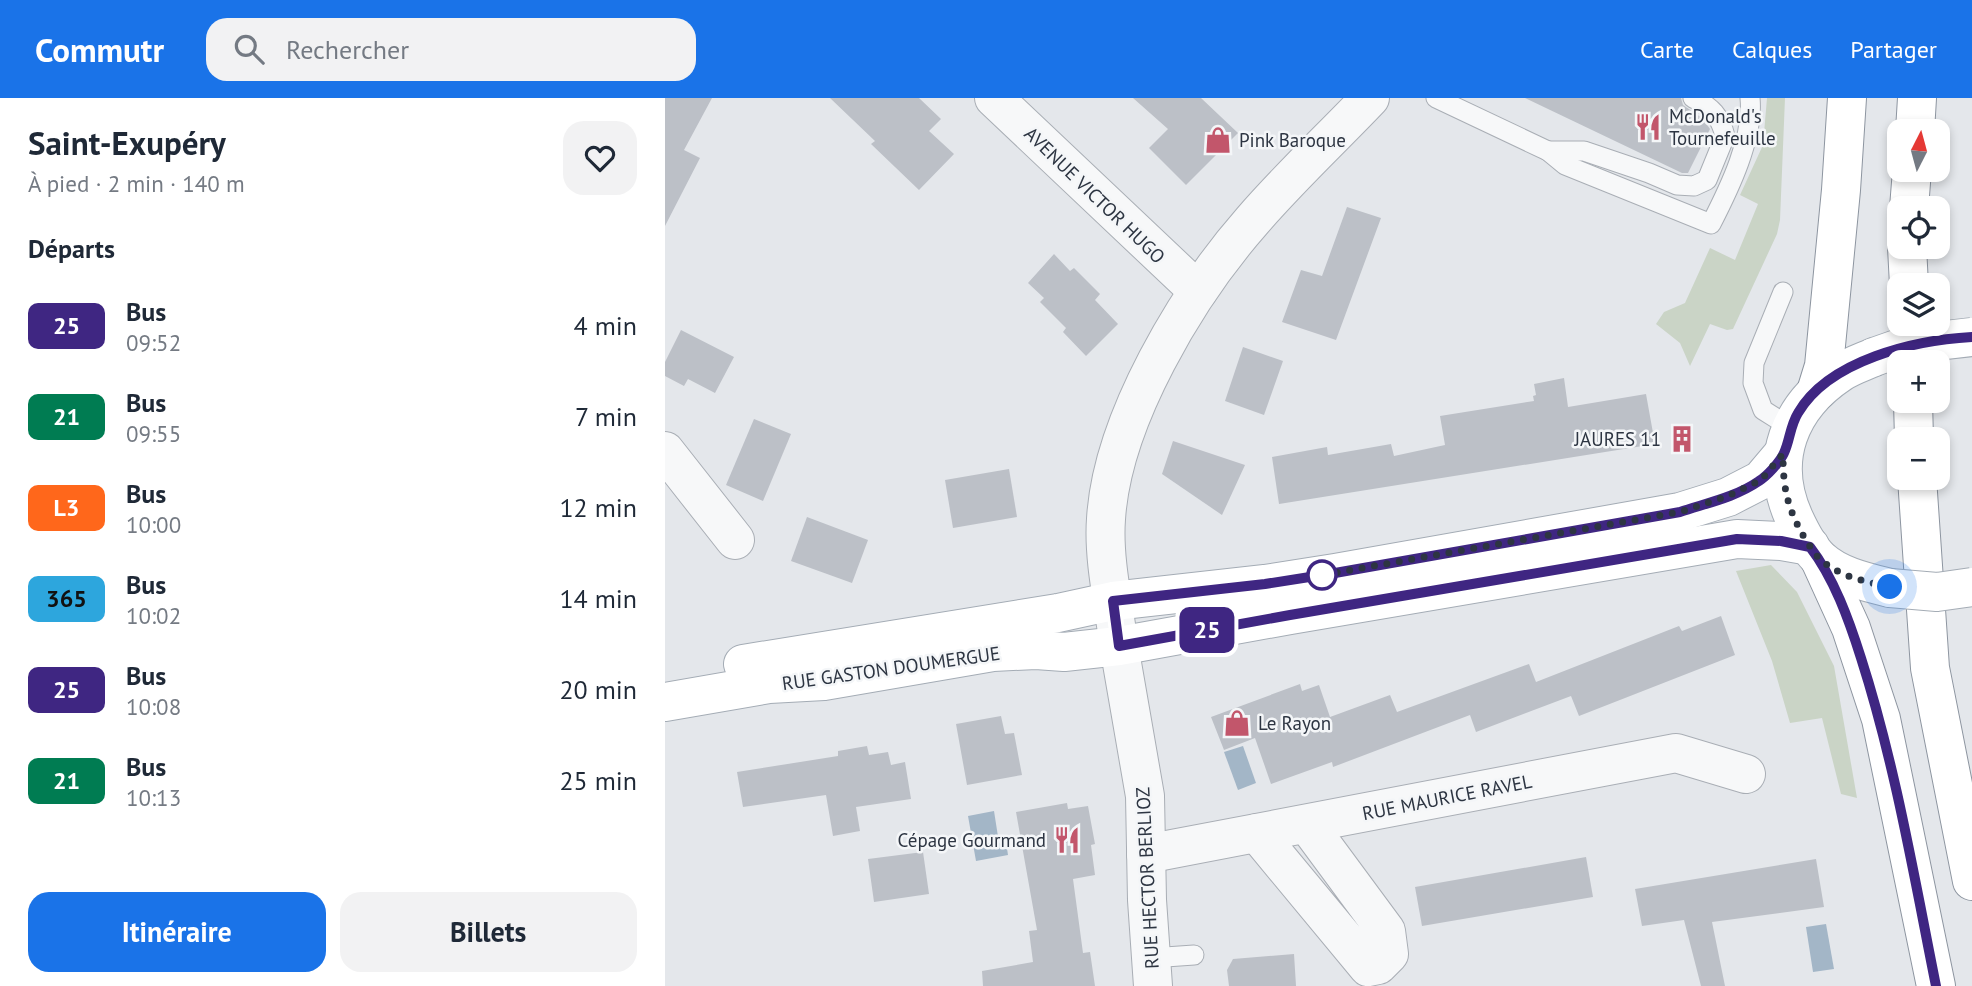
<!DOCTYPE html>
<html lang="fr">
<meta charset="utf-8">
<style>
body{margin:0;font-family:"PT Sans",sans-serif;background:#f2f2f3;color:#1f2937;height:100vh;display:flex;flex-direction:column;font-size:26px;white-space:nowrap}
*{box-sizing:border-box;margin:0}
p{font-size:23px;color:#747a83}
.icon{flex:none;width:38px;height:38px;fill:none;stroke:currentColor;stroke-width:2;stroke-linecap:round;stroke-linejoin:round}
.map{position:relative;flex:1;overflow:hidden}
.side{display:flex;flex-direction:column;background:#fff;width:665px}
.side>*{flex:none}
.badge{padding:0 14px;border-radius:10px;font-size:24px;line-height:46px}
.needle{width:46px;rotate:6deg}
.buttons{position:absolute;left:1222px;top:21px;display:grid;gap:14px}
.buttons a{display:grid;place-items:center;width:63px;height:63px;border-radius:14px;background:#fff;box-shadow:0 4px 10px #0003;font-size:35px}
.you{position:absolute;width:35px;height:35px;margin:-18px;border:5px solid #fff;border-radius:50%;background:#1a73e8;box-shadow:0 0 0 10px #1a73e833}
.map>.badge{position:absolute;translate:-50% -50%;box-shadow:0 0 0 4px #fff}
h2{padding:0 28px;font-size:26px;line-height:63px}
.round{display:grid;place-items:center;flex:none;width:74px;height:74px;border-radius:21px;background:#f2f2f3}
.headline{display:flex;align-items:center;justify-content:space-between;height:119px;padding:0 28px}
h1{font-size:33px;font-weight:600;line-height:52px}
.button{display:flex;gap:14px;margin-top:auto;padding:14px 28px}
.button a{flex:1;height:80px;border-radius:21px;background:#1a73e8;color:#fff;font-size:28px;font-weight:600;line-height:80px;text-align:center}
.button a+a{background:#f2f2f3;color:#1f2937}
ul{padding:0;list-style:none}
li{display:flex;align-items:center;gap:21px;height:91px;padding:0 28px}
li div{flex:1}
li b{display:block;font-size:26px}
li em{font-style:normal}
li .badge{min-width:77px;font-weight:700;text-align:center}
header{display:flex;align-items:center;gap:42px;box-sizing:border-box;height:98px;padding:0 35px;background:#1a73e8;color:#fff}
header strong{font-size:33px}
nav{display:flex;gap:38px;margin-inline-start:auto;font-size:24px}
.search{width:490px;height:63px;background:#f2f2f3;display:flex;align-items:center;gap:18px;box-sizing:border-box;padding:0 24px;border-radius:21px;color:#747a83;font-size:26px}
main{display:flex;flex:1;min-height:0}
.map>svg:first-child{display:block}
</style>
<header>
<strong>Commutr</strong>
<div class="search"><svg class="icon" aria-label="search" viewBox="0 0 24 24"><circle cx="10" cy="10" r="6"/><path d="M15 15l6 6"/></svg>Rechercher</div>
<nav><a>Carte</a><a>Calques</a><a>Partager</a></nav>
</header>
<main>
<section class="side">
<div class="headline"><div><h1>Saint-Exupéry</h1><p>À pied · 2 min · 140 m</p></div><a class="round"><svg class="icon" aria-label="heart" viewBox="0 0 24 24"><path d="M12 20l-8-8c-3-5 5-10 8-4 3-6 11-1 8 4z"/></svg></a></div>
<h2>Départs</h2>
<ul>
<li><span class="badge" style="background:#3f2682;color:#fff">25</span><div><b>Bus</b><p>09:52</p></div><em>4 min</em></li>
<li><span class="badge" style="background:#007c52;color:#fff">21</span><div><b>Bus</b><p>09:55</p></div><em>7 min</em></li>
<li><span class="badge" style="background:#ff671b;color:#fff">L3</span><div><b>Bus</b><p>10:00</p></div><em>12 min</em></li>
<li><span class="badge" style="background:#2da6dd;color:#111">365</span><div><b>Bus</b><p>10:02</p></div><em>14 min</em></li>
<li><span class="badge" style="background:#3f2682;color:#fff">25</span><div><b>Bus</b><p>10:08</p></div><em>20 min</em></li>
<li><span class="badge" style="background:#007c52;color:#fff">21</span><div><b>Bus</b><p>10:13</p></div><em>25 min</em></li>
</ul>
<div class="button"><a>Itinéraire</a><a>Billets</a></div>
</section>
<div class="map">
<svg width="1307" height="888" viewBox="0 0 1307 888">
<rect width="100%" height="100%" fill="#e4e7eb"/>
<g fill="#cad4c6">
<path d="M1102 0H1120L1115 122 1112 136 1068 231 1062 232 1045 226 1025 268 1015 245 991 226 999 214 1020 205 1045 150 1070 162 1093 106 1075 97 1098 47Z"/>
<path d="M1106 467 1132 494 1169 568 1192 700 1176 696 1157 620 1125 625 1107 563 1071 473Z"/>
</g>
<g fill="#a3b6c7">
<path d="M578 648 591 685 573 692 559 654Z"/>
<path d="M329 713 334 745 341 744 343 757 311 763 303 718Z"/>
<path d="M1161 826 1169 871 1148 874 1141 829Z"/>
</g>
<g fill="#bcc0c7">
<path d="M0 0H47L19 52 35 60 0 128Z"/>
<path d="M165 0H254L276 21 264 33 289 56 254 92 206 46 210 43Z"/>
<path d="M468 0H536L573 35 521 87 484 50 503 31Z"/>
<path d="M860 0H1016L1018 7 1037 20 1045 31 1023 75H1017Z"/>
<path d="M682 109 716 120 671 242 617 224 636 172 657 178Z"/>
<path d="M389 156 405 173 409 170 435 196 430 202 453 226 421 258 398 234 401 230 375 204 379 200 363 185Z"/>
<path d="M16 232 69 259 50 295 23 281 19 288 0 278V264Z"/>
<path d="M578 249 618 263 599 317 560 303Z"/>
<path d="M899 280 903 309 981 296 990 346 614 406 607 359 662 349 663 357 726 346 729 358 780 347 775 318 869 303 868 298 871 297 869 286Z"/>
<path d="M89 321 126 336 98 403 61 387Z"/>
<path d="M508 343 580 367 557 417 497 376Z"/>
<path d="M344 371 352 419 288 430 280 382Z"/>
<path d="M142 419 203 442 187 485 126 463Z"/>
<path d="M1056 518 1070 557 914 618 906 598 811 634 805 617 668 669 667 664 606 686 590 640 559 652 546 619 635 586 637 593 654 587 665 619 725 597 732 614 864 566 871 584 1014 528 1017 533Z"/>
<path d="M336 618 340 636 349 635 357 677 302 687 291 626Z"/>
<path d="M202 648 204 657 223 654 226 667 240 664 246 701 191 709 195 733 168 738 161 697 78 709 72 674 173 658V653Z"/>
<path d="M402 705 403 711 423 708 430 746 426 747 430 777 408 781 418 855 425 854 430 888H318L317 873 368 864 364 833 372 832 351 714Z"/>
<path d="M258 754 264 796 209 804 203 761Z"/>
<path d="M921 759 928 799 757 828 750 789Z"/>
<path d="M1151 761 1159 809 1047 824 1060 888H1036L1019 822 977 828 970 791Z"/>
<path d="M629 856 631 888H564L562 872 568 861Z"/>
</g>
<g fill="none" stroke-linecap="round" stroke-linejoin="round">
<defs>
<g id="service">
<path d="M771 0 883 53 900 67 1046 126C1064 91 1089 40 1085 0"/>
<path d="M883 53H919L984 75 1012 87 1029 88 1042 82 1060 38C1055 18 1047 9 1028 0"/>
<path d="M1118 194 1089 265 1088 285 1098 312 1125 329"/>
<path d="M486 860 529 857"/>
</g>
<g id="minor">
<path d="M329 0 533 193"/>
<path d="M0 353 70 442"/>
<path d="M454 548 480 698 482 802 488 888"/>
<path d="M592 735 703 869 713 867 724 856 721 833 642 726"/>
<path d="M481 756 1011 655 1081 676"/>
</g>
<path id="tertiary" d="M454 548C449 508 438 461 441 421 447 322 522 197 587 123 624 80 666 41 705 0"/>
<g id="primary">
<path d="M1209 259C1198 264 1185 268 1175 275 1124 309 1103 362 1129 420 1135 433 1144 451 1155 461 1173 478 1201 484 1225 490"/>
<path d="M78 566 393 515 448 503 600 486 670 475 1015 414 1063 399 1096 382 1118 356"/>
<path d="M0 604 104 586 159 583 328 554 371 552 399 554 454 548 625 517 1072 441 1116 443 1145 448"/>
</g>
<g id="trunk">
<path d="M1250 33 1252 0"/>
<path d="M1244 110 1247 72"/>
<path d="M1242 149 1244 187"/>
<path d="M1151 294 1159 268 1176 92 1182 0"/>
<path d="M1248 303 1249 341"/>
<path d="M1252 380 1265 570 1307 783"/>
<path d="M1155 462 1186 530 1216 621 1271 888"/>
</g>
</defs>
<use href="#service" stroke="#a9aeb5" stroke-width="21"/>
<use href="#minor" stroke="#a9aeb5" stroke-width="40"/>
<use href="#tertiary" stroke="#a9aeb5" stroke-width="40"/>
<use href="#primary" stroke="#a4acb5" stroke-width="40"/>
<use href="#trunk" stroke="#8d95a0" stroke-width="40"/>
<use href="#service" stroke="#f7f8f9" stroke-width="19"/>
<use href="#minor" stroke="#f7f8f9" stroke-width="38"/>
<use href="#tertiary" stroke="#f7f8f9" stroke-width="38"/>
<use href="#primary" stroke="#fff" stroke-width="38"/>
<use href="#trunk" stroke="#fff" stroke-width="38"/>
<defs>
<g id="primary-bridge">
<path d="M1209 259 1246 246 1307 239"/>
<path d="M1225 490 1272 494 1307 489"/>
</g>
</defs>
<use href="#primary-bridge" stroke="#a4acb5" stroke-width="40" stroke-linecap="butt"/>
<use href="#primary-bridge" stroke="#fff" stroke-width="38"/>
</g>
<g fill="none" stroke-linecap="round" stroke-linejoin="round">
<defs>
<path id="line" d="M1271 888C1249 778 1230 666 1196 560 1184 522 1169 480 1145 449L1116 443 1072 441 625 517 454 548 448 503 600 486 670 475 1015 414C1042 405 1071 399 1094 383 1102 378 1115 364 1119 355 1125 342 1125 328 1133 315 1164 262 1250 242 1307 239"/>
</defs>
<use href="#line" stroke="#fff" stroke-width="16"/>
<use href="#line" stroke="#3f2682" stroke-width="10"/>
<path stroke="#2d3542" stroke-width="7" stroke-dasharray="0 12.6" d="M657 477 646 479 1015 414 1063 398 1096 382 1118 356C1118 390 1122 409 1139 439 1144 446 1148 455 1155 461 1173 478 1201 484 1225 489"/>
</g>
<defs>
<symbol id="restaurant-bare" viewBox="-9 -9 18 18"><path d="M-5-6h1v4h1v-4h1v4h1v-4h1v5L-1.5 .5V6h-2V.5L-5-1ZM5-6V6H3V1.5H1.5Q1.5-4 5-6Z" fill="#c2566b" stroke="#f4f6f8" stroke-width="2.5" paint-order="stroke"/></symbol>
<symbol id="shop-bare" viewBox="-9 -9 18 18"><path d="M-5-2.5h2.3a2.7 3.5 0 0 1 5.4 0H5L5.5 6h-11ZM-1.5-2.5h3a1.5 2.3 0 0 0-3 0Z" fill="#c2566b" stroke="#f4f6f8" stroke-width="2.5" paint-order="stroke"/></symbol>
<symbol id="building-bare" viewBox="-9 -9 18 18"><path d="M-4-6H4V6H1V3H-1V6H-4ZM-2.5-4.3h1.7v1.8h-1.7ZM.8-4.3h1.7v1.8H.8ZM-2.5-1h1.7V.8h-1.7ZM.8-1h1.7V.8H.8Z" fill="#c2566b" stroke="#f4f6f8" stroke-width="2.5" paint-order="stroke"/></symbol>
</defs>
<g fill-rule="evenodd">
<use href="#restaurant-bare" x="964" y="10" width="38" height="38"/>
<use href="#shop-bare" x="534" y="23" width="38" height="38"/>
<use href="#building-bare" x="998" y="322" width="38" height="38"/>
<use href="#shop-bare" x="553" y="606" width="38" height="38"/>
<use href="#restaurant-bare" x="383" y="723" width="38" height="38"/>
</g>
<circle fill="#fff" stroke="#3f2682" stroke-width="3.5" cx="657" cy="477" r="14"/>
<g text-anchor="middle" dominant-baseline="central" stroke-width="5" stroke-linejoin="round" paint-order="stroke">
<g font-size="19" fill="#2d3542" stroke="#f4f6f8" text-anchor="start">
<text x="1004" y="18">McDonald's<tspan x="1004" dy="22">Tournefeuille</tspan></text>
<text x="574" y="42">Pink Baroque</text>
<text x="996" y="341" text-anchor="end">JAURES 11</text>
<text x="593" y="625">Le Rayon</text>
<text x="381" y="742" text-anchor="end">Cépage Gourmand</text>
</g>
<g font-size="19" fill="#2d3542" stroke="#f4f6f8">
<text transform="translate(430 97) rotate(44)">AVENUE VICTOR HUGO</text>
<text transform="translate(226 570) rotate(-8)">RUE GASTON DOUMERGUE</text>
<text transform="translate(782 699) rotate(-11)">RUE MAURICE RAVEL</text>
<text transform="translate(482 780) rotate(-93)">RUE HECTOR BERLIOZ</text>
</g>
</g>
</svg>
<div class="buttons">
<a><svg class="needle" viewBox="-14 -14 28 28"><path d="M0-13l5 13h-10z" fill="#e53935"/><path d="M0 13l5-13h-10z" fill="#747a83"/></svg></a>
<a><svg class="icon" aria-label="locate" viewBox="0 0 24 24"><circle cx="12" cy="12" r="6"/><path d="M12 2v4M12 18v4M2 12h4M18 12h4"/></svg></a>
<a><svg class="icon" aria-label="layers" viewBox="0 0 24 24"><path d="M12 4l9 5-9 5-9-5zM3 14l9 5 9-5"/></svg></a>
<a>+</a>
<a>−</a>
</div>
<div class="you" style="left:1225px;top:489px"></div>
<b class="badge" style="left:542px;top:532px;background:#3f2682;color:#fff">25</b>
</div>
</main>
